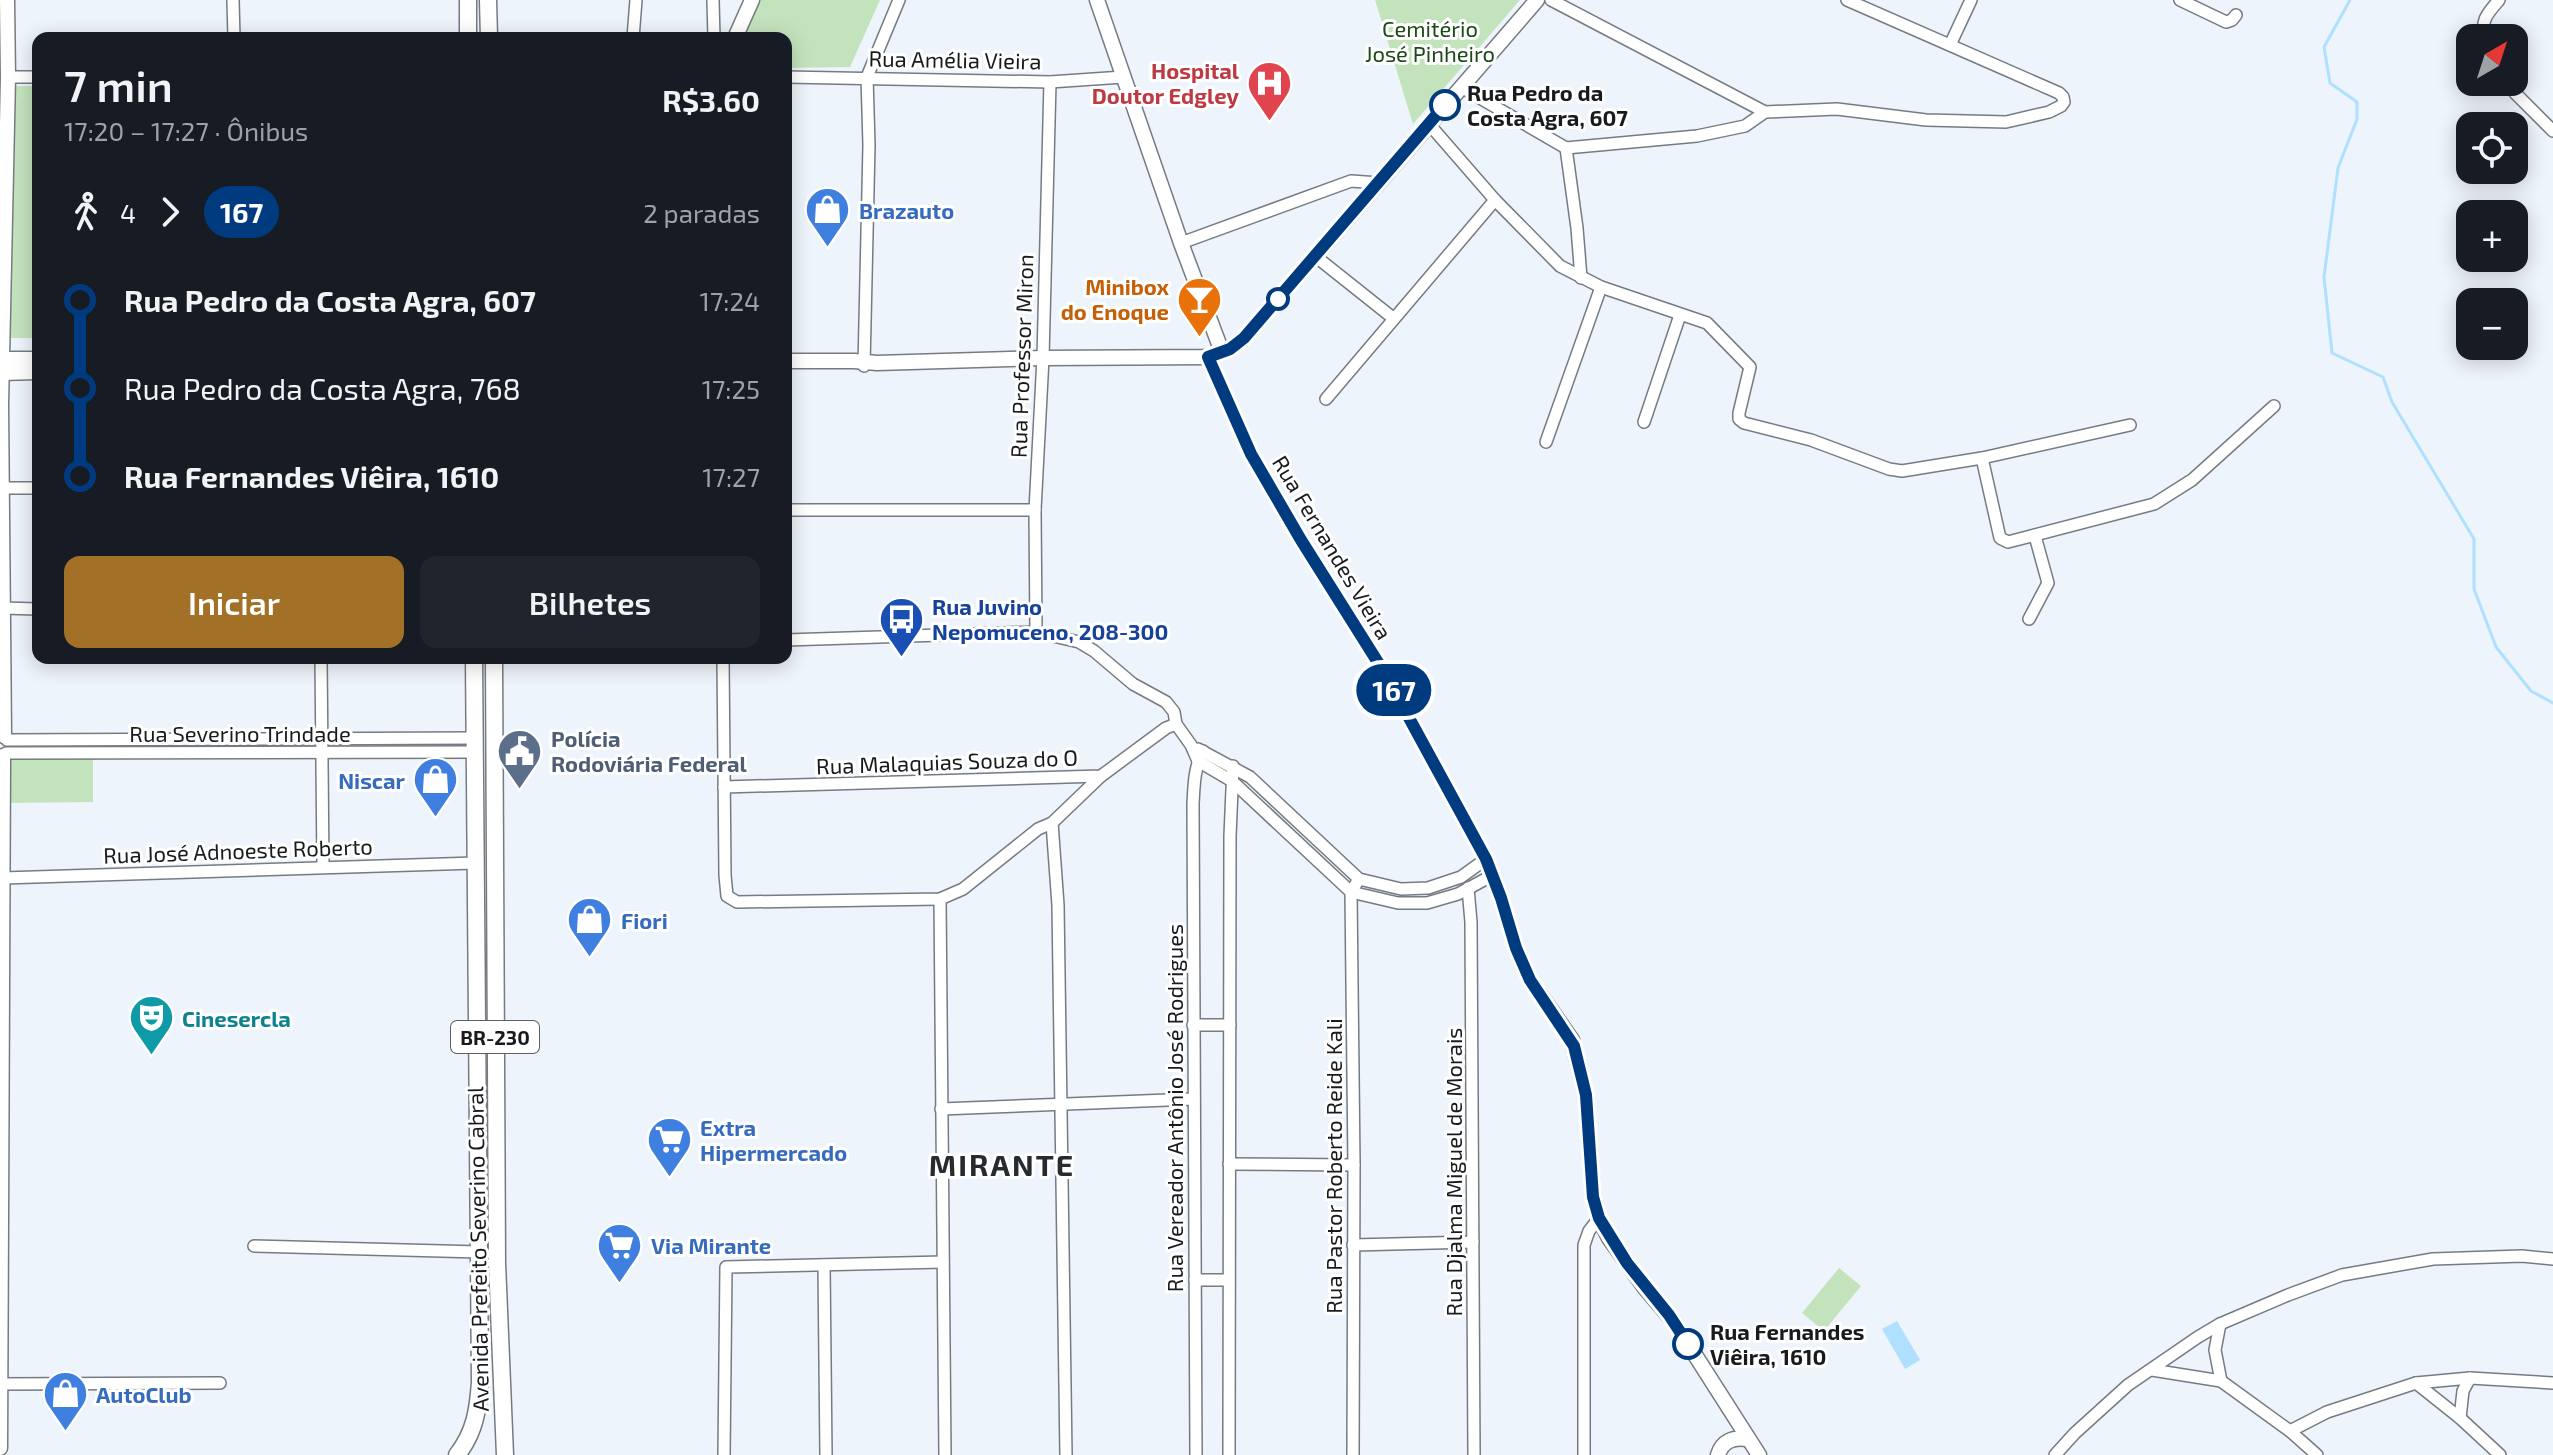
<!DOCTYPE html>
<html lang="pt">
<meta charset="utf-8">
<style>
body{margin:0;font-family:"Exo 2",sans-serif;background:#20242c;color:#f1f3f6;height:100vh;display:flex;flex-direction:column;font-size:30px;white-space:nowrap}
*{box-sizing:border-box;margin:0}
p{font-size:26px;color:#9ea1a6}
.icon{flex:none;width:44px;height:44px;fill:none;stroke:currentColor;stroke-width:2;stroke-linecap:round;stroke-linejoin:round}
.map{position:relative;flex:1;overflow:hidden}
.panel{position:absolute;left:32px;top:32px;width:760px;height:632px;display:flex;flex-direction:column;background:#171b24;border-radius:16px;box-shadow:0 4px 20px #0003}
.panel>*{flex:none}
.badge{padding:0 16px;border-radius:26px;font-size:28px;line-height:52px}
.needle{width:52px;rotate:39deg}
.tools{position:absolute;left:2456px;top:24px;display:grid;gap:16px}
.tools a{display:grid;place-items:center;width:72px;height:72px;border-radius:16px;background:#171b24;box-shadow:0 4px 20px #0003;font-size:40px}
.map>.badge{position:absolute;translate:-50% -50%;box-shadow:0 0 0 4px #fff}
.legs{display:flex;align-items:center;gap:12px;height:88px;padding:0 32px;font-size:26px}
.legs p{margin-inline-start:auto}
.head{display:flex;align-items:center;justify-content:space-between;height:136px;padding:0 32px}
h1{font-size:44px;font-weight:600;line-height:60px}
.button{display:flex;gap:16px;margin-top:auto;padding:16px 32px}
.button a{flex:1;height:92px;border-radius:16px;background:#a37027;color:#fff;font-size:32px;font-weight:600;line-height:92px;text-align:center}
.button a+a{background:#20242c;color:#f1f3f6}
ul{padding:0 32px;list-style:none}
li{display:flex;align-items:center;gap:28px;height:88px;font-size:30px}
li i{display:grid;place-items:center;width:12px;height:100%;margin:0 10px;background:currentColor}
li i::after{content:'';width:20px;height:20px;margin:-10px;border:6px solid;border-radius:50%;background:#171b24}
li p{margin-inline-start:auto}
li:first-child i{background:linear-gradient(#0000 50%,currentColor 0)}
li:last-child i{background:linear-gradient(currentColor 50%,#0000 0)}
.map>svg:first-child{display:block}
</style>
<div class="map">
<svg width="2553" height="1455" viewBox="0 0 2553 1455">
<rect width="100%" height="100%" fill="#eef4fb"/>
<g fill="#c3e3bd">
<path d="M756 0H880L850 67 786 68V38H740Z"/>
<path d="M1375 0H1520L1413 124Z"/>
<path d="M13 86H38V338H11Z"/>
<path d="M320 740V750L8 752 9 744Z"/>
<path d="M7 754 93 755V802L6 803Z"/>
<path d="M1839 1268 1861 1286 1824 1331 1802 1313Z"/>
</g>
<path fill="#afe0ff" d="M1897 1321 1920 1360 1905 1369 1882 1329Z"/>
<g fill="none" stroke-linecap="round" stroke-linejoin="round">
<path stroke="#afe0ff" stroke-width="3" d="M2350 0 2324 47 2330 83 2357 102V119L2338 168 2324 277 2332 353 2383 377 2392 402 2474 539V589L2496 647 2531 691 2553 703"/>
<defs>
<g id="minor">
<path d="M233 0 234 38"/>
<path d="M713 0 714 38"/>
<path d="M1551 0 1765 112"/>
<path d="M2180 0 2226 22 2232 20 2236 15"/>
<path d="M633 38 636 0"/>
<path d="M2485 38C2480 20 2488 13 2499 0"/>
<path d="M1950 45 1971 0"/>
<path d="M8 77H38"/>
<path d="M786 77 1050 82 1123 77"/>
<path d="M2507 82 2515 93 2553 131"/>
<path d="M1461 87 1566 148"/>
<path d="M1429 124 1495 200 1560 266 1601 287 1707 323 1750 367 1739 413V419L1744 423 1811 440 1889 469 1902 471 1982 458 2130 425"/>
<path d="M1566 148 1697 136 1745 126 1765 112 1837 109 1926 120 2006 122 2049 112 2061 106 2064 102 2063 97 2059 93 1847 0"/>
<path d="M1566 148 1577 228 1581 278"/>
<path d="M1181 243 1351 181 1379 183"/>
<path d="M1315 256 1393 318"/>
<path d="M864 366 869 145 867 77 899 0"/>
<path d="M1326 399 1495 200"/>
<path d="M1644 422 1680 315"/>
<path d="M1546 442 1601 287"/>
<path d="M1982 458 2000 538 2008 542 2154 504 2192 480 2274 406"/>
<path d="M2 488H38"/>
<path d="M786 510H1035"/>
<path d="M2 608 38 609"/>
<path d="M2029 619 2048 583 2035 536"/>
<path d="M1036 632 1035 510 1043 358 1050 82"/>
<path d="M786 640 1036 632 1079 642 1094 651 1133 684 1166 702 1174 712 1176 724 1191 745 1198 761"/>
<path d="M321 658 323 867"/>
<path d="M723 658 725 875 727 896 737 902 940 899 963 889 1038 829 1052 823 1101 776"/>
<path d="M7 740 474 738"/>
<path d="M1198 749 1250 777 1359 879 1401 889 1428 888 1461 877 1486 859"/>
<path d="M6 753 474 752"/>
<path d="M1198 761 1232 781 1351 892 1398 903H1427L1458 894 1493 875"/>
<path d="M724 787 1101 776 1166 728 1176 724"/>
<path d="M1052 823 1058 905 1066 1455"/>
<path d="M3 878 475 863"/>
<path d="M1468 888 1471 922 1474 1455"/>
<path d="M940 899 945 1455"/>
<path d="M1193 1025H1230"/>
<path d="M941 1109 1193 1099"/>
<path d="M1229 1164 1354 1165"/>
<path d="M1353 1245 1473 1242"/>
<path d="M254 1246 479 1252"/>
<path d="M824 1265 826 1455"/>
<path d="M1195 1280H1229"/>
<path d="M2220 1324 2215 1350 2221 1381"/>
<path d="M2152 1370 2221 1381 2290 1431 2317 1455"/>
<path d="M2416 1383 2460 1418 2500 1455"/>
<path d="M2 1384 220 1383"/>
<path d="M2460 1418 2463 1391 2470 1378"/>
<path d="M2290 1431 2327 1412 2416 1383 2470 1378 2553 1383"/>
<path d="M724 1455 726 1267 943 1262"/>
<path d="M1196 1455 1193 804C1194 786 1194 768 1203 751"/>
<path d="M1229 1455 1230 836 1233 766"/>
<path d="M1353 1455 1354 1165 1351 892 1359 879"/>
<path d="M1584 1455V1245L1589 1231 1599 1218"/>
<path d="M2055 1455 2075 1433 2128 1385 2198 1337 2220 1324 2288 1295 2342 1275 2433 1259 2522 1256 2553 1259"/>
</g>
<g id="tertiary">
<path d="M1097 0 1181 243 1222 352"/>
<path d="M735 38 752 0"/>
<path d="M1208 357 1251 454 1301 540 1384 672 1486 859 1501 898 1516 948 1530 980 1572 1040 1586 1095 1593 1197 1599 1218 1609 1238 1645 1288 1674 1322 1759 1455"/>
<path d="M4 736 1 405 8 77 7 0"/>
<path d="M0 1448 3 756"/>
<path d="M1718 1455C1722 1441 1733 1437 1747 1439"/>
</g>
<g id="secondary">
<path d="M0 359H38"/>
<path d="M786 361H854L877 363 1043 358 1208 357 1230 349 1244 338 1537 0"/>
<path d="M0 373 38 372"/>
</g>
<g id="primary">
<path d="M468 0V38"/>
<path d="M488 0 489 38"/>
<path d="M494 658 497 1263 505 1455"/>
<path d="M457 1455C475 1432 478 1410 480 1382L474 658"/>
</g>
</defs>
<use href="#minor" stroke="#767b82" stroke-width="14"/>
<use href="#tertiary" stroke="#767b82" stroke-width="17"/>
<use href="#secondary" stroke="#767b82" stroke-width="17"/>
<use href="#primary" stroke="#767b82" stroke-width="19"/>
<use href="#minor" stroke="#fff" stroke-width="11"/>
<use href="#tertiary" stroke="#fff" stroke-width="14"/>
<use href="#secondary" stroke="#fff" stroke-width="14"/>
<use href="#primary" stroke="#fff" stroke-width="16"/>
</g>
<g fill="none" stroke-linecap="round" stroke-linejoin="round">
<defs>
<path id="line-1" d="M1445 105 1244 338 1230 349 1208 357 1251 454 1301 540 1384 672 1486 859 1501 898 1516 948 1530 980 1574 1046 1586 1095 1593 1197 1599 1218 1627 1263 1669 1315 1688 1344"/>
</defs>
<use href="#line-1" stroke="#fff" stroke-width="18"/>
<use href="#line-1" stroke="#003b80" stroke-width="12"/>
</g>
<defs>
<symbol id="hospital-pin" viewBox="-11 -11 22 30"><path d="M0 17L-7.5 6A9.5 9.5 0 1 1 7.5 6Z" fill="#e0444e" stroke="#fff"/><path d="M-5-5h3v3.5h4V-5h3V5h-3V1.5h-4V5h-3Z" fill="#fff"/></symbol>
<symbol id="shop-pin" viewBox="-11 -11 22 30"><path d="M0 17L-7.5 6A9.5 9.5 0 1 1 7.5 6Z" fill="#3f7fe0" stroke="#fff"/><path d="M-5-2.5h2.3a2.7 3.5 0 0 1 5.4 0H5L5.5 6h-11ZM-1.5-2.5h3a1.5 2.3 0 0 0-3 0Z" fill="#fff"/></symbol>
<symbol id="bar-pin" viewBox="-11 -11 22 30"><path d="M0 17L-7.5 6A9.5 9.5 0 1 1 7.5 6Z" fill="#e8710a" stroke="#fff"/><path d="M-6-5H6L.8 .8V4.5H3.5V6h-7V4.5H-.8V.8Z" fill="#fff"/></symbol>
<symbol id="bus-pin" viewBox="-11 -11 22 30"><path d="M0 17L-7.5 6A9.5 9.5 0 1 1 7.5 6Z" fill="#1a4fb4" stroke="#fff"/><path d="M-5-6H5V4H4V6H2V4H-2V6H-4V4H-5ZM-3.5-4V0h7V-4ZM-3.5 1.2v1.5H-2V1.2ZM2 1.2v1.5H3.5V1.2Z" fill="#fff"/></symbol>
<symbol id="civic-pin" viewBox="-11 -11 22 30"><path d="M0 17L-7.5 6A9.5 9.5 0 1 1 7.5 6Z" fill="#5c6f8a" stroke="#fff"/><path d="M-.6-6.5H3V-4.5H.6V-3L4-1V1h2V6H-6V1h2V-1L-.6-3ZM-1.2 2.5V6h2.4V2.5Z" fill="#fff"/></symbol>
<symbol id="theatre-pin" viewBox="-11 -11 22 30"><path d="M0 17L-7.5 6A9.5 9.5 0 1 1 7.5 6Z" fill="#0f9aa8" stroke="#fff"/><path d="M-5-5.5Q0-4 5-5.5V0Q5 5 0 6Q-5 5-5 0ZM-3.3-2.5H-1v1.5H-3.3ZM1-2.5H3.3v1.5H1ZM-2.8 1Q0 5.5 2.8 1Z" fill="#fff"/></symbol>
<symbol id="supermarket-pin" viewBox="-11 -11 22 30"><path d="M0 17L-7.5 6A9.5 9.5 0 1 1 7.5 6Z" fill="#3f7fe0" stroke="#fff"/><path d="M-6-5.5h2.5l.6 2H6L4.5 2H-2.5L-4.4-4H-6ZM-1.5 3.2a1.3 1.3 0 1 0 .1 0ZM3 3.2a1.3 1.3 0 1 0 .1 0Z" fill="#fff"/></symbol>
</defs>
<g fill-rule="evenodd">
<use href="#hospital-pin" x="1244" y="58" width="51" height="69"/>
<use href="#shop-pin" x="802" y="184" width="51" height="69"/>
<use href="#bar-pin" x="1174" y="274" width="51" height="69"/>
<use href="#bus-pin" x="876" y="594" width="51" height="69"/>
<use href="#civic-pin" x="494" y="726" width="51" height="69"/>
<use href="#shop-pin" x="410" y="754" width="51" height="69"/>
<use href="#shop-pin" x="564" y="894" width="51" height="69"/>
<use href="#theatre-pin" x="126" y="992" width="51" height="69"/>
<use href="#supermarket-pin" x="644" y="1114" width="51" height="69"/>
<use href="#supermarket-pin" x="594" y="1220" width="51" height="69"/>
<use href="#shop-pin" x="40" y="1368" width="51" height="69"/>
</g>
<g fill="#fff" stroke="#003b80" stroke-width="4">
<circle cx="1445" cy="105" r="14"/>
<circle cx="1278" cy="299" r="10"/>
<circle cx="1688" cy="1344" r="14"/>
</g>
<g text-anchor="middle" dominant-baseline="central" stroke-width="6" stroke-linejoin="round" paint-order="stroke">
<rect fill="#fff" stroke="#5d5f61" stroke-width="2" x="451" y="1021" width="88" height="32" rx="6"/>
<g font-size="20" font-weight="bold" fill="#181a1d">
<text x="495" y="1037">BR-230</text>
</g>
<g font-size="22" fill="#1c4a16" stroke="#fff">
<text x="1430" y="28">Cemitério<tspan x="1430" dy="25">José Pinheiro</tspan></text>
</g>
<g font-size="22" fill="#181a1d" stroke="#fff">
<text transform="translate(955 59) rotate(1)">Rua Amélia Vieira</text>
<text transform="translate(1021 356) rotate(-88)">Rua Professor Miron</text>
<text transform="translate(1333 547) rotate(59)">Rua Fernandes Vieira</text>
<text x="240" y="733">Rua Severino Trindade</text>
<text transform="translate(947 761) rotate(-2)">Rua Malaquias Souza do O</text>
<text transform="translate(238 850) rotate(-2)">Rua José Adnoeste Roberto</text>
<text transform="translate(1174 1108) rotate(-90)">Rua Vereador Antônio José Rodrigues</text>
<text transform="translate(1333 1166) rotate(-90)">Rua Pastor Roberto Reide Kali</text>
<text transform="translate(1453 1172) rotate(-90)">Rua Djalma Miguel de Morais</text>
<text transform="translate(477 1249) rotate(-91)">Avenida Prefeito Severino Cabral</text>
</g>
<g font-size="22" font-weight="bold" fill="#be3a42" stroke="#fff" text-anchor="end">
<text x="1239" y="70">Hospital<tspan x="1239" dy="25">Doutor Edgley</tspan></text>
</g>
<g font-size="22" font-weight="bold" fill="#181a1d" stroke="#fff" text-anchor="start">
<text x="1467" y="92">Rua Pedro da<tspan x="1467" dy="25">Costa Agra, 607</tspan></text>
<text x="1710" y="1331">Rua Fernandes<tspan x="1710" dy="25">Viêira, 1610</tspan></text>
</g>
<g font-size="22" font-weight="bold" fill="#366cbe" stroke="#fff" text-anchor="start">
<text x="859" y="210">Brazauto</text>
<text x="405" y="780" text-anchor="end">Niscar</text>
<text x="621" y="920">Fiori</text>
<text x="700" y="1127">Extra<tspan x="700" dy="25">Hipermercado</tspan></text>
<text x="651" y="1245">Via Mirante</text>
<text x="96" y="1394">AutoClub</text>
</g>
<g font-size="22" font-weight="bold" fill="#c56008" stroke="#fff" text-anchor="end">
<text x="1169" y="286">Minibox<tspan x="1169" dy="25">do Enoque</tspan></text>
</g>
<g font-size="22" font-weight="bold" fill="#164399" stroke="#fff" text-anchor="start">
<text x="932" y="606">Rua Juvino<tspan x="932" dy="25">Nepomuceno, 208-300</tspan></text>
</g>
<g font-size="22" font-weight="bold" fill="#4e5e75" stroke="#fff" text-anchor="start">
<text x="551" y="738">Polícia<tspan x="551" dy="25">Rodoviária Federal</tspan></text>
</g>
<g font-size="22" font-weight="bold" fill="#0d838f" stroke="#fff" text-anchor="start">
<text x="182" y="1018">Cinesercla</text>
</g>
<g font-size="30" font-weight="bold" letter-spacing="2" fill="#262b30" stroke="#fff">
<text x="1002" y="1164">MIRANTE</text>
</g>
</g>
</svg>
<div class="tools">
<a><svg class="needle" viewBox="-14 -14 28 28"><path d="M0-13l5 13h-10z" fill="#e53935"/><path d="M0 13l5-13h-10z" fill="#9ea1a6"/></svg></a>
<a><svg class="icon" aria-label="locate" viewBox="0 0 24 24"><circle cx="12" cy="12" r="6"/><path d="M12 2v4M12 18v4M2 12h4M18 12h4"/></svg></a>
<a>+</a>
<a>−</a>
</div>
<b class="badge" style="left:1394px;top:690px;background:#003b80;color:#fff">167</b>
<section class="panel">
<div class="head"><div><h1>7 min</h1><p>17:20 – 17:27 · Ônibus</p></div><b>R$3.60</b></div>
<div class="legs"><svg class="icon" aria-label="walk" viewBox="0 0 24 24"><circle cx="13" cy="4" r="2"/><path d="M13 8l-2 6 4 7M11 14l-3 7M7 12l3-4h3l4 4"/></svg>4<svg class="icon" aria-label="forward" viewBox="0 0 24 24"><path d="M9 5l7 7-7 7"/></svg><b class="badge" style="background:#003b80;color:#fff">167</b><p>2 paradas</p></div>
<ul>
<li><i style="color:#003b80"></i><b>Rua Pedro da Costa Agra, 607</b><p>17:24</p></li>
<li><i style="color:#003b80"></i><span>Rua Pedro da Costa Agra, 768</span><p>17:25</p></li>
<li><i style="color:#003b80"></i><b>Rua Fernandes Viêira, 1610</b><p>17:27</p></li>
</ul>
<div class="button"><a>Iniciar</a><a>Bilhetes</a></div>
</section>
</div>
